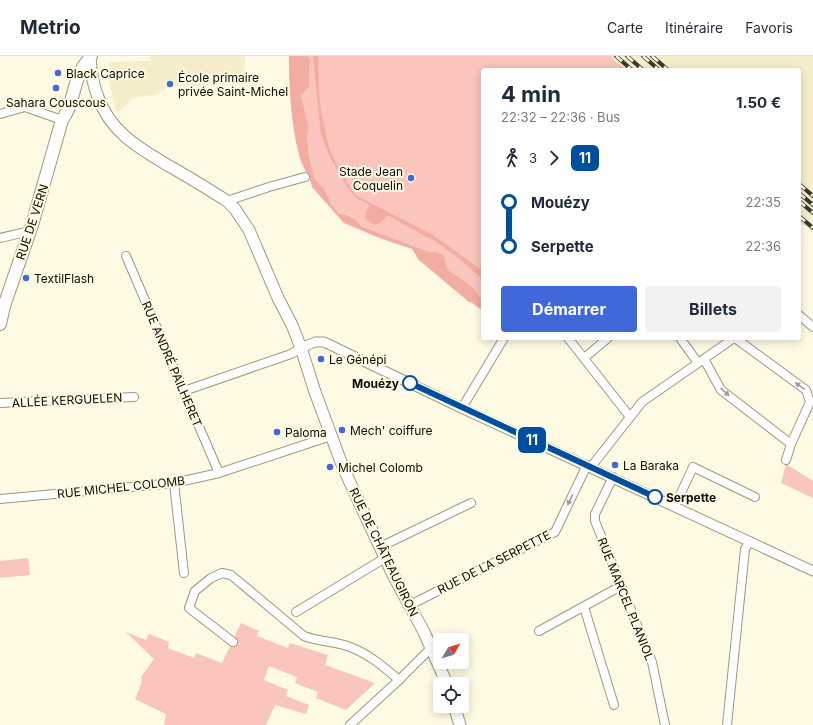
<!DOCTYPE html>
<html lang="fr">
<meta charset="utf-8">
<style>
body{margin:0;font-family:Inter,sans-serif;background:#f2f2f3;color:#1f2937;height:100vh;display:flex;flex-direction:column;font-size:15px;white-space:nowrap}
*{box-sizing:border-box;margin:0}
p{font-size:13px;color:#747a83}
.icon{flex:none;width:22px;height:22px;fill:none;stroke:currentColor;stroke-width:2;stroke-linecap:round;stroke-linejoin:round}
.map{position:relative;flex:1;overflow:hidden}
.side{position:absolute;left:481px;top:12px;width:320px;height:272px;display:flex;flex-direction:column;background:#fff;border-radius:4px;box-shadow:0 2px 10px #0003}
.side>*{flex:none}
.badge{padding:0 8px;border-radius:6px;font-size:14px;line-height:26px}
.needle{width:26px;rotate:52deg}
.controls{position:absolute;left:433px;top:577px;display:grid;gap:8px}
.controls a{display:grid;place-items:center;width:36px;height:36px;border-radius:4px;background:#fff;box-shadow:0 2px 10px #0003;font-size:20px}
.map>.badge{position:absolute;translate:-50% -50%;box-shadow:0 0 0 2px #fff}
.legs{display:flex;align-items:center;gap:6px;height:44px;padding:0 20px;font-size:13px}
.legs p{margin-inline-start:auto}
.head{display:flex;align-items:center;justify-content:space-between;height:68px;padding:0 20px}
h1{font-size:22px;font-weight:700;line-height:30px}
.cta{display:flex;gap:8px;margin-top:auto;padding:8px 20px}
.cta a{flex:1;height:46px;border-radius:4px;background:#4068d9;color:#fff;font-size:16px;font-weight:700;line-height:46px;text-align:center}
.cta a+a{background:#f2f2f3;color:#1f2937}
ul{padding:0 20px;list-style:none}
li{display:flex;align-items:center;gap:14px;height:44px;font-size:15px}
li i{display:grid;place-items:center;width:6px;height:100%;margin:0 5px;background:currentColor}
li i::after{content:'';width:10px;height:10px;margin:-5px;border:3px solid;border-radius:50%;background:#fff}
li p{margin-inline-start:auto}
li:first-child i{background:linear-gradient(#0000 50%,currentColor 0)}
li:last-child i{background:linear-gradient(currentColor 50%,#0000 0)}
header{display:flex;align-items:center;gap:24px;box-sizing:border-box;height:56px;padding:0 20px;background:#fff;border-bottom:1px solid #e0e1e3}
header strong{font-size:19px}
nav{display:flex;gap:22px;margin-inline-start:auto;font-size:14px}
.map>svg:first-child{display:block}
</style>
<header>
<strong>Metrio</strong>
<nav><a>Carte</a><a>Itinéraire</a><a>Favoris</a></nav>
</header>
<div class="map">
<svg width="813" height="669" viewBox="0 0 813 669">
<rect width="100%" height="100%" fill="#fefae3"/>
<g fill="#f6eecb">
<path d="M151 0H245V27L168 31 158 38 133 42 118 56 115 53 109 24V6L150 5Z"/>
<path d="M611 0H813V177L799 165V14H627L619 7 617 8Z"/>
</g>
<g fill="#f9c5bc">
<path d="M308 0H611L617 7H619L627 14H483V219L431 181 369 150 366 154 365 162 377 169 387 160 429 181 458 202 483 224V246L462 223 449 215 436 196H429L361 170 356 164 348 159 339 158 332 149 324 132 315 123 309 101 307 77 309 72 301 39 309 32 310 3Z"/>
<path d="M786 408 813 425V442L781 427Z"/>
<path d="M28 502 30 519 0 522V505Z"/>
<path d="M241 567 259 575 257 580 288 592 290 587 328 599 325 609 375 627 346 654 316 642 318 636 295 627 297 621 269 610 264 624 288 634 286 640 309 649 306 658 275 649 266 669H164L166 658 135 643 142 626 141 621 154 603 126 576 146 584 149 578 169 586 168 592 194 602 196 597 222 607Z"/>
</g>
<g fill="#f3aca1">
<path d="M289 0H308L310 3 309 32 301 39 309 72 307 77 309 101 315 123 324 132 332 149 339 158 347 159 356 164 361 170 429 196H436L444 200 446 210 449 215 462 223 473 232 483 246V255L471 246H469L419 204 412 193 382 183 344 167 312 131C310 120 302 111 299 99 291 67 289 34 289 0Z"/>
<path d="M313 0H318L319 38 322 60 329 92 338 111 355 139 433 179 483 215V224L458 202 436 186 388 160 377 169 371 167 365 162 366 154 370 149 356 142 346 129 330 101 321 79Z"/>
</g>
<g fill="none" stroke-linecap="round" stroke-linejoin="round">
<defs>
<g id="minor">
<path d="M0 58 25 51 62 64"/>
<path d="M227 145 269 131 305 121"/>
<path d="M0 182 30 175"/>
<path d="M126 200 219 417"/>
<path d="M799 259 813 271"/>
<path d="M568 282 630 361"/>
<path d="M680 282 698 307"/>
<path d="M735 282 806 334 810 346 791 388 786 404"/>
<path d="M584 302 608 282"/>
<path d="M704 303 721 334 791 388"/>
<path d="M184 335 291 298 301 292"/>
<path d="M0 347 134 341"/>
<path d="M462 352 504 282"/>
<path d="M591 411 642 346 734 282"/>
<path d="M613 421 595 458V465L652 606 665 669"/>
<path d="M174 427 184 517"/>
<path d="M0 443 174 427 219 417 331 380"/>
<path d="M675 450 693 411 755 441"/>
<path d="M380 491 471 447"/>
<path d="M410 549 555 476 587 409"/>
<path d="M584 551 614 649"/>
<path d="M296 556 385 502"/>
<path d="M539 575 621 530"/>
<path d="M233 586 189 552 195 535 211 522 222 517 231 519 304 580C319 586 335 585 350 591 369 598 384 611 399 624"/>
<path d="M350 669 399 624 431 592"/>
<path d="M727 669 745 493 750 485"/>
</g>
<path id="tertiary" d="M301 292 315 286H324L455 349 813 515"/>
<g id="secondary">
<path d="M90 2C91 16 93 29 98 41 111 77 139 92 169 110 189 121 208 133 227 145L235 153 249 174 278 242 292 269 301 292 315 336 341 406 352 431 393 519 424 576 447 628"/>
<path d="M454 650 460 669"/>
</g>
<path id="primary" d="M0 268 4 250 32 169 62 64C72 51 73 33 79 19 82 11 87 6 91 0"/>
</defs>
<use href="#minor" stroke="#9e987f" stroke-width="10"/>
<use href="#tertiary" stroke="#9e987f" stroke-width="11"/>
<use href="#secondary" stroke="#9e987f" stroke-width="13"/>
<use href="#primary" stroke="#9e987f" stroke-width="14"/>
<use href="#minor" stroke="#fff" stroke-width="8"/>
<use href="#tertiary" stroke="#fff" stroke-width="9"/>
<use href="#secondary" stroke="#fff" stroke-width="11"/>
<use href="#primary" stroke="#fff" stroke-width="12"/>
<defs>
<g id="rail">
<path d="M616 0 632 14"/>
<path d="M627 0 643 14"/>
<path d="M643 0 659 14"/>
<path d="M652 0 668 14"/>
<path d="M799 128 813 140"/>
<path d="M799 137 813 149"/>
<path d="M799 145 813 157"/>
<path d="M799 160 813 172"/>
</g>
</defs>
<use href="#rail" stroke="#3a372d" stroke-width="4"/>
<use href="#rail" stroke="#fefae3" stroke-width="2.5" stroke-dasharray="8" stroke-linecap="butt"/>
</g>
<defs><path id="oneway-solid" d="M-6-.8H1V-3.2L6.5 0L1 3.2V.8H-6Z"/></defs>
<g fill="#9f9d9b">
<use href="#oneway-solid" transform="translate(800 330) rotate(-144)"/>
<use href="#oneway-solid" transform="translate(725 336) rotate(43)"/>
<use href="#oneway-solid" transform="translate(570 444) rotate(116)"/>
</g>
<g fill="none" stroke-linecap="round" stroke-linejoin="round">
<defs>
<path id="line-1" d="M410 327 655 441"/>
</defs>
<use href="#line-1" stroke="#fff" stroke-width="9"/>
<use href="#line-1" stroke="#004f9e" stroke-width="6"/>
</g>
<g fill="#4068d9" stroke="#fefae3" stroke-width="1.5">
<circle cx="58" cy="17" r="4"/>
<circle cx="170" cy="28" r="4"/>
<circle cx="56" cy="32" r="4"/>
<circle cx="411" cy="122" r="4"/>
<circle cx="26" cy="222" r="4"/>
<circle cx="321" cy="303" r="4"/>
<circle cx="342" cy="374" r="4"/>
<circle cx="277" cy="376" r="4"/>
<circle cx="615" cy="409" r="4"/>
<circle cx="330" cy="411" r="4"/>
</g>
<g fill="#fff" stroke="#004f9e" stroke-width="2">
<circle cx="410" cy="327" r="7"/>
<circle cx="655" cy="441" r="7"/>
</g>
<g text-anchor="middle" dominant-baseline="central" stroke-width="4" stroke-linejoin="round" paint-order="stroke">
<g font-size="12" fill="#0e0b04" stroke="#fefae3" text-anchor="start">
<text x="66" y="17">Black Caprice</text>
<text x="178" y="21">École primaire<tspan x="178" dy="14">privée Saint-Michel</tspan></text>
<text x="56" y="46" text-anchor="middle">Sahara Couscous</text>
<text x="403" y="115" text-anchor="end">Stade Jean<tspan x="403" dy="14">Coquelin</tspan></text>
<text x="34" y="222">TextilFlash</text>
<text x="329" y="303">Le Génépi</text>
<text x="350" y="374">Mech' coiffure</text>
<text x="285" y="376">Paloma</text>
<text x="623" y="409">La Baraka</text>
<text x="338" y="411">Michel Colomb</text>
</g>
<g font-size="12" fill="#0e0b04" stroke="#fefae3">
<text transform="translate(32 166) rotate(-72)">RUE DE VERN</text>
<text transform="translate(172 308) rotate(67)">RUE ANDRÉ PAILHERET</text>
<text transform="translate(67 344) rotate(-3)">ALLÉE KERGUELEN</text>
<text transform="translate(121 431) rotate(-6)">RUE MICHEL COLOMB</text>
<text transform="translate(384 496) rotate(64)">RUE DE CHÂTEAUGIRON</text>
<text transform="translate(494 506) rotate(-27)">RUE DE LA SERPETTE</text>
<text transform="translate(626 543) rotate(68)">RUE MARCEL PLANIOL</text>
</g>
<g font-size="12" font-weight="bold" fill="#0e0b04" stroke="#fefae3" text-anchor="end">
<text x="399" y="327">Mouézy</text>
<text x="666" y="441" text-anchor="start">Serpette</text>
</g>
</g>
</svg>
<div class="controls">
<a><svg class="needle" viewBox="-14 -14 28 28"><path d="M0-13l5 13h-10z" fill="#e53935"/><path d="M0 13l5-13h-10z" fill="#747a83"/></svg></a>
<a><svg class="icon" aria-label="locate" viewBox="0 0 24 24"><circle cx="12" cy="12" r="6"/><path d="M12 2v4M12 18v4M2 12h4M18 12h4"/></svg></a>
</div>
<b class="badge" style="left:532px;top:384px;background:#004f9e;color:#fff">11</b>
<section class="side">
<div class="head"><div><h1>4 min</h1><p>22:32 – 22:36 · Bus</p></div><b>1.50 €</b></div>
<div class="legs"><svg class="icon" aria-label="walk" viewBox="0 0 24 24"><circle cx="13" cy="4" r="2"/><path d="M13 8l-2 6 4 7M11 14l-3 7M7 12l3-4h3l4 4"/></svg>3<svg class="icon" aria-label="forward" viewBox="0 0 24 24"><path d="M9 5l7 7-7 7"/></svg><b class="badge" style="background:#004f9e;color:#fff">11</b></div>
<ul>
<li><i style="color:#004f9e"></i><b>Mouézy</b><p>22:35</p></li>
<li><i style="color:#004f9e"></i><b>Serpette</b><p>22:36</p></li>
</ul>
<div class="cta"><a>Démarrer</a><a>Billets</a></div>
</section>
</div>
